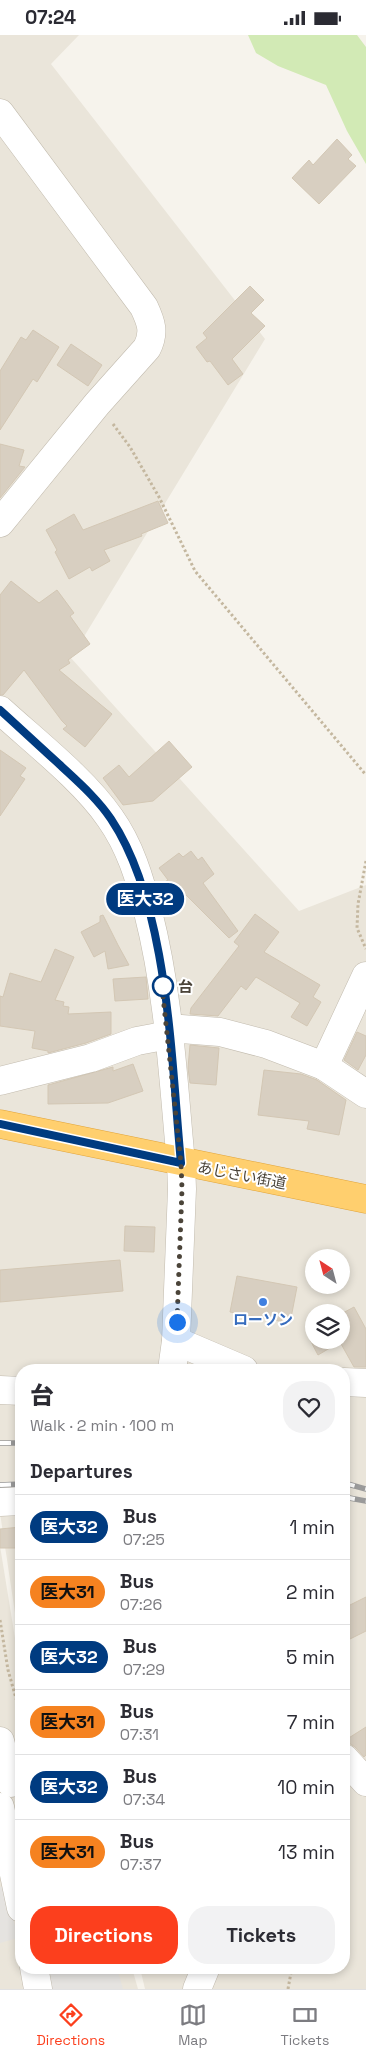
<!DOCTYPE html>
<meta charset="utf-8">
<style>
body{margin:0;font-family:"Space Grotesk","Noto Sans JP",sans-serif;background:#f2f2f3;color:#2b2b33;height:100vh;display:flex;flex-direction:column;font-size:19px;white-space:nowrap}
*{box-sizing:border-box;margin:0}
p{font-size:16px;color:#7c7c81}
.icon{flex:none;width:28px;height:28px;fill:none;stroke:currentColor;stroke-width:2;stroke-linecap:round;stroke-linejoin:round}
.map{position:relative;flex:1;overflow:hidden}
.side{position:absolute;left:15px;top:1329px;width:335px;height:610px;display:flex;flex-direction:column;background:#fff;border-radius:20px;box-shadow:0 2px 8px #0003}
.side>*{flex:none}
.badge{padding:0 10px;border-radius:16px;font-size:18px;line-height:32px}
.needle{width:32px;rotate:324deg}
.controls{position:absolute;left:305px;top:1214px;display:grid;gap:10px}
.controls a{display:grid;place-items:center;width:45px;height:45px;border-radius:50%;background:#fff;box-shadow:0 2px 8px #0003;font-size:25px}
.you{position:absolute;width:25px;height:25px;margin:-12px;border:4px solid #fff;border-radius:50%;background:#1a73e8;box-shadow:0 0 0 8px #1a73e833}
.map>.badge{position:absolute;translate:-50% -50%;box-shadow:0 0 0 2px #fff}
h2{padding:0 15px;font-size:19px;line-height:45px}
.round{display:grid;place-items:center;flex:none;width:52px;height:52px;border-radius:20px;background:#f2f2f3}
.headline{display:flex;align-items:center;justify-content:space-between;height:85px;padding:0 15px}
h1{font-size:24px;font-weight:800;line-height:38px}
.button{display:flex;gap:10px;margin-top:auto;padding:10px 15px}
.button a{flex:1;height:58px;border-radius:20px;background:#fc3f1d;color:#fff;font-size:20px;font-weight:800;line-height:58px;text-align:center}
.button a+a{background:#f2f2f3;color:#2b2b33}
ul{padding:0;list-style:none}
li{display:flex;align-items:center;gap:15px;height:65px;padding:0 15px;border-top:1px solid #e1e1e2}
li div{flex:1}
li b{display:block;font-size:19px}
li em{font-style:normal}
li .badge{min-width:55px;font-weight:700;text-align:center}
.status{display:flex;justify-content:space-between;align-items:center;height:35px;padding:0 25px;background:#fff;direction:ltr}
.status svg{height:14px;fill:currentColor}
.menu{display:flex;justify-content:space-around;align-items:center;height:70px;border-top:1px solid #e1e1e2;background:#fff;font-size:14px;color:#7c7c81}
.menu a{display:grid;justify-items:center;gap:2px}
.menu .current{color:#fc3f1d}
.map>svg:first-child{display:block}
</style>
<div class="status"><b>07:24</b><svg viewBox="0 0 49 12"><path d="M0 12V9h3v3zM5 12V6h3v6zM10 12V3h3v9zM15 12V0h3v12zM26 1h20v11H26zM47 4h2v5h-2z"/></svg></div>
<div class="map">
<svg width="366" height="1954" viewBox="0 0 366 1954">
<rect width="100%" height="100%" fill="#f6f3ec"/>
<g fill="#eae5da" fill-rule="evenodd">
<path d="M0 0H79L51 29 265 304 71 623 299 876 366 850V1954H145L140 1933 344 1932V1335H21V1618L0 1478ZM314 1222H341V1250H314ZM314 1278H341V1305H314Z"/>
<path d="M0 1511 21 1640V1932L132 1933 138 1954H0Z"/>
</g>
<path fill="#d2eab5" d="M248 0H357L366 12V129L347 96 326 50 278 31 256 18Z"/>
<g fill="#e5e3e0">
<path d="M5 1850 18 1903 0 1908V1852Z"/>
<path d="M49 1933H117L123 1954H52Z"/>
</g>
<g fill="#d8cfc1" stroke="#d3c7b4">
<path d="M337 104 352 120 348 124 356 131 319 169 292 143 309 125 313 130Z"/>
<path d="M250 251 264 265 251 278 265 291 232 324 243 339 228 350 210 326 207 327 196 312 207 303 203 298Z"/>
<path d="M33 295 59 312 37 347 33 344 0 395V336L21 302 26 305Z"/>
<path d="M71 309 102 330 88 351 57 330Z"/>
<path d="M0 409 24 415 19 431 25 432 0 463Z"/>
<path d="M158 466 168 488 141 499 142 501 104 515 110 526 92 536 90 532 69 544 55 517 57 515 46 495 74 479 83 495Z"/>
<path d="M11 546 39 568 57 555 74 578 70 581 90 609 68 625 70 628 59 635 112 679 85 712 63 694 67 691 62 686 24 635 3 660H0V560Z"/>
<path d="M169 706 192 732 153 766 123 770 103 743 119 730 129 742Z"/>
<path d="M0 715 26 733 20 741 25 744 0 781Z"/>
<path d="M191 816 198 825 202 822 214 839 203 848 238 896 229 903 186 860 177 867 163 848 168 845 159 833 179 818 183 822Z"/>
<path d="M255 879 279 897 264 917 320 950 313 962 321 967 307 991 291 982 300 968 256 942 246 955 241 951 218 981 190 979 191 973 239 911 234 907Z"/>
<path d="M103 880 118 910 129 930 108 934 105 916 94 922 81 897 100 887V881Z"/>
<path d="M55 914 74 922 55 965 64 967 63 971 69 972 68 979 111 977V999L86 1008 48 1018V1016L32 1013 35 996 0 991V961L3 962 10 938 41 947Z"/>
<path d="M146 942 148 964 115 966 113 944Z"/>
<path d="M357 997 366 1001V1020L358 1035 344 1025Z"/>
<path d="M190 1010 219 1013 216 1050 190 1048 188 1033Z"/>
<path d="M133 1029 143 1056 108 1068 48 1069V1050L113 1032V1036Z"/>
<path d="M264 1035 301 1039 317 1045 346 1065 339 1100 307 1094 309 1086 258 1080Z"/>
<path d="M125 1191 155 1192 154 1217 124 1216Z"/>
<path d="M120 1225 123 1256 0 1267V1235Z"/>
<path d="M237 1241 297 1252 290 1288 230 1277Z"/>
<path d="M354 1272 366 1294V1332H354L340 1307 318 1320 307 1299 314 1295V1305H341V1279Z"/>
<path d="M21 1492V1513H0V1494Z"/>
<path d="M366 1562V1596L344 1607V1573Z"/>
<path d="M366 1692V1720L364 1722 355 1712 349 1708H344V1706Z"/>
</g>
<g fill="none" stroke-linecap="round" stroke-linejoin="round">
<defs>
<g id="minor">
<path d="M0 78 144 272C151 287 155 297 147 313L97 369 0 488"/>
<path d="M0 675C35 707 84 745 110 783 130 811 140 844 148 877 169 959 173 1044 181 1128L182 1154 176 1306 172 1335"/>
<path d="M168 993 220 997 266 1009 324 1031 366 1059"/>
<path d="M324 1031 366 941"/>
<path d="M0 1046 91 1023 137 1006 169 1000"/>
<path d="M176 1306 244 1335"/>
<path d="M344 1347 366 1348"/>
<path d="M0 1355 21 1356"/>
<path d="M0 1467 21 1466"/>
<path d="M0 1706 11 1748"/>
<path d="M344 1723 366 1747"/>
<path d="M0 1772 21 1873"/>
<path d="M34 1932 38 1954"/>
<path d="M197 1954 206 1932"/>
</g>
<path id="highway" d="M0 1089 366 1164"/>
</defs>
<use href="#minor" stroke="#c2bbae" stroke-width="29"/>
<use href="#highway" stroke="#e0a43c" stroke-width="29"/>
<g stroke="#c4b79f" stroke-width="3" stroke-dasharray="2.5 2.5" stroke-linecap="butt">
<path d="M113 389 130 412 159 462 195 536 366 740"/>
<path d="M366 826 358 869 357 893 366 914"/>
<path d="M0 1585 8 1635 21 1681"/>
<path d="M288 1954 292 1932"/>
</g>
<use href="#minor" stroke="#fff" stroke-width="28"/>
<use href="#highway" stroke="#ffcf6e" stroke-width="28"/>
<defs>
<g id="rail">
<path d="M0 1408H21"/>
<path d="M344 1448 366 1454"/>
<path d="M0 1450 21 1449"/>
<path d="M344 1462 366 1466"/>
</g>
</defs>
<use href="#rail" stroke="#9a9a9a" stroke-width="5.5"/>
<use href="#rail" stroke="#fff" stroke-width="4" stroke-dasharray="11" stroke-linecap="butt"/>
</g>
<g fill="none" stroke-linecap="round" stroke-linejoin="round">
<defs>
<path id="line" d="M0 675C20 693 39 711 59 729 77 746 97 763 111 784 169 871 171 1025 181 1128L0 1089"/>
</defs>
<use href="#line" stroke="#fff" stroke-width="11"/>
<use href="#line" stroke="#003b80" stroke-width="8"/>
<path stroke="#4b4439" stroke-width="5" stroke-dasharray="0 9" d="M163 951 161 943 181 1128 182 1154 177 1287"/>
</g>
<circle fill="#fff" stroke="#003b80" stroke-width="2.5" cx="163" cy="951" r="10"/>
<circle fill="#3f7fe0" stroke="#fff" stroke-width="2" cx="263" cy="1267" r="5"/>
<g text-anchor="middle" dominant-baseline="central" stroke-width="4" stroke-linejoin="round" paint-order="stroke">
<g font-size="15" font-weight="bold" fill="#4b4439" stroke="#fff" text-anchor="start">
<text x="178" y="951">台</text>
</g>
<g font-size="15" fill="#4b4439" stroke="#fff">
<text transform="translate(242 1140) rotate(11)">あじさい街道</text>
</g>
<g font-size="15" font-weight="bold" fill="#366cbe" stroke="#fff">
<text x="263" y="1284">ローソン</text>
</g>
</g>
</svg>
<div class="controls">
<a><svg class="needle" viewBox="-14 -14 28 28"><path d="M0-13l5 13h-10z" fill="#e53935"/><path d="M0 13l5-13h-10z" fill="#7c7c81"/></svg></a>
<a><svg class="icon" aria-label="layers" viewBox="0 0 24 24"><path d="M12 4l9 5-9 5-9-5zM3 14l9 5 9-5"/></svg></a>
</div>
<div class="you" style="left:177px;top:1287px"></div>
<b class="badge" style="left:145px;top:864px;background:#003b80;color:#fff">医大32</b>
<section class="side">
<div class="headline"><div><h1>台</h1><p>Walk · 2 min · 100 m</p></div><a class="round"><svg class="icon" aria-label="heart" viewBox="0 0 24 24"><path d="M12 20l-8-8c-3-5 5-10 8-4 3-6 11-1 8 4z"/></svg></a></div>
<h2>Departures</h2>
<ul>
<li><span class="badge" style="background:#003b80;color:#fff">医大32</span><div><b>Bus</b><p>07:25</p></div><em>1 min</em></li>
<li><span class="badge" style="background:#f58220;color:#111">医大31</span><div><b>Bus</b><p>07:26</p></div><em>2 min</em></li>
<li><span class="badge" style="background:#003b80;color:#fff">医大32</span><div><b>Bus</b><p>07:29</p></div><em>5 min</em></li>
<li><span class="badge" style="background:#f58220;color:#111">医大31</span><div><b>Bus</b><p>07:31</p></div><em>7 min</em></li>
<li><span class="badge" style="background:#003b80;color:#fff">医大32</span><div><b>Bus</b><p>07:34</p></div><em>10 min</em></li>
<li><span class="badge" style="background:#f58220;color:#111">医大31</span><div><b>Bus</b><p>07:37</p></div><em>13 min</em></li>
</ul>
<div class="button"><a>Directions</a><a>Tickets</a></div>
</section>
</div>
<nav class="menu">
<a class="current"><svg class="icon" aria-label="directions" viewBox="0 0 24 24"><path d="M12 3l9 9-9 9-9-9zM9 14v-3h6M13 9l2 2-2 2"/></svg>Directions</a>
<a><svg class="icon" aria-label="map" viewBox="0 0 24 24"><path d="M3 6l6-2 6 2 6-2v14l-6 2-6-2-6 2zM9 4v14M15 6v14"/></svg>Map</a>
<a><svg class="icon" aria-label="tickets" viewBox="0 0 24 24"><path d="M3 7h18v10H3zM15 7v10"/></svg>Tickets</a>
</nav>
